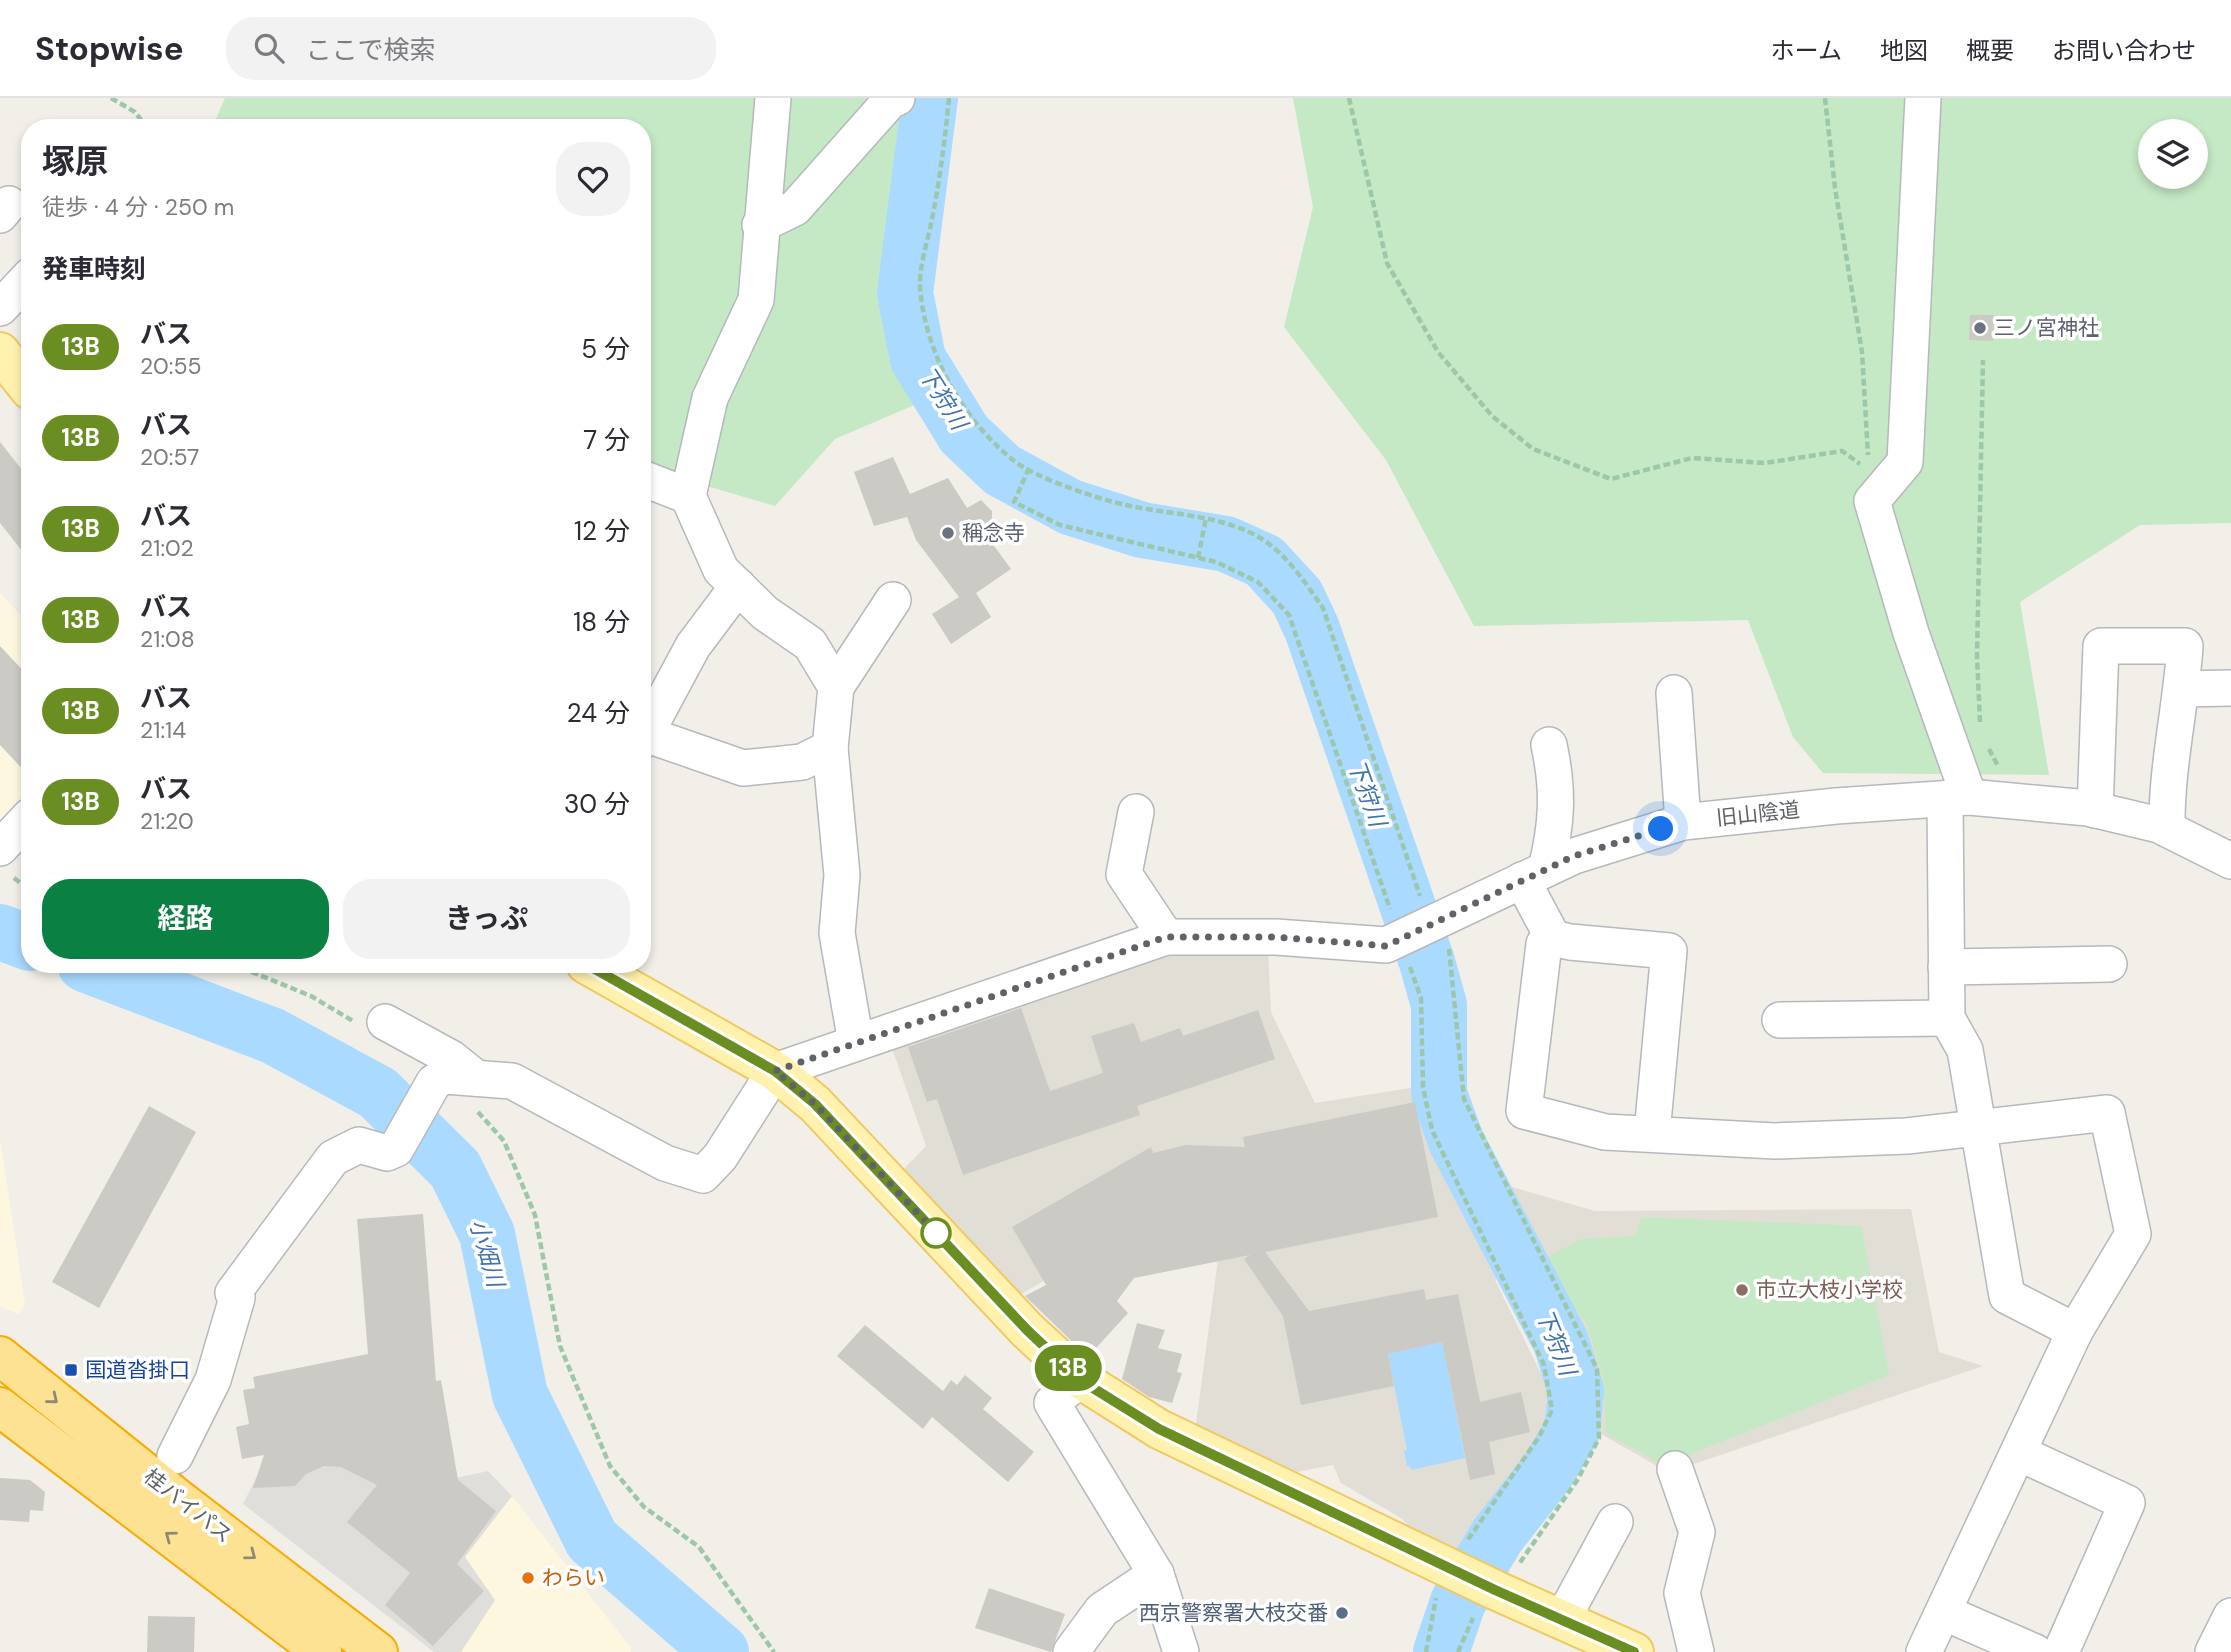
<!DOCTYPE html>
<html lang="ja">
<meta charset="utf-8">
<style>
body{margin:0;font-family:"DM Sans","Noto Sans JP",sans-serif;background:#f2f2f3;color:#2b2b33;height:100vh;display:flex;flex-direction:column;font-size:26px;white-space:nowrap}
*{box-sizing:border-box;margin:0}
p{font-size:23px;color:#7c7c81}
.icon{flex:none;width:38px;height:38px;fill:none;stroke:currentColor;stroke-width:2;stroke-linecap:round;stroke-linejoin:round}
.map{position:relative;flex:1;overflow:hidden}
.drawer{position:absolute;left:21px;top:21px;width:630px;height:854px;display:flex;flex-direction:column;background:#fff;border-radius:28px;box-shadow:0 4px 10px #0003}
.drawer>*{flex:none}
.badge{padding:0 14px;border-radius:23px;font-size:24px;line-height:46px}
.tools{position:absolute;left:2138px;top:21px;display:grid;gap:14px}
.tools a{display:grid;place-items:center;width:70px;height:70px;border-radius:50%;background:#fff;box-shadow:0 4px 10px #0003;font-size:35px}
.you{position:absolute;width:35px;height:35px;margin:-18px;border:5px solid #fff;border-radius:50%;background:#1a73e8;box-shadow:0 0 0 10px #1a73e833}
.map>.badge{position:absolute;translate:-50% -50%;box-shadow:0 0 0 4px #fff}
h2{padding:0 21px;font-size:26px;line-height:63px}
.round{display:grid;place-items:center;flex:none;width:74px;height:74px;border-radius:28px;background:#f2f2f3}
.headline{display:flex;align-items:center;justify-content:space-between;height:119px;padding:0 21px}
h1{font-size:33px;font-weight:700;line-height:52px}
.primary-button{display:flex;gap:14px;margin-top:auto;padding:14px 21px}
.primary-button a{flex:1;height:80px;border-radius:28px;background:#0b8043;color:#fff;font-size:28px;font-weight:700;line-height:80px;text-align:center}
.primary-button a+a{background:#f2f2f3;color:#2b2b33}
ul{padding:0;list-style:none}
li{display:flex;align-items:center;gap:21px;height:91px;padding:0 21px}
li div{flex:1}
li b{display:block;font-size:26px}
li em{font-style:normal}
li .badge{min-width:77px;font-weight:700;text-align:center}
header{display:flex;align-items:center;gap:42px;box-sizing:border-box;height:98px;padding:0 35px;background:#fff;border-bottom:2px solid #e1e1e2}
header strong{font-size:33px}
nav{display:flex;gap:38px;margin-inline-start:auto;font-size:24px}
.search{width:490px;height:63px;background:#f2f2f3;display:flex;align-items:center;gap:18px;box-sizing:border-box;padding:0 24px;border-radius:28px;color:#7c7c81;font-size:26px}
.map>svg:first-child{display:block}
</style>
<header>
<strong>Stopwise</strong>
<div class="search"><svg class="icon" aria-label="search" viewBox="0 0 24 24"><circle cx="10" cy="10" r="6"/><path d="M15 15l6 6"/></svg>ここで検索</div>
<nav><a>ホーム</a><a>地図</a><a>概要</a><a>お問い合わせ</a></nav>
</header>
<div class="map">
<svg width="2231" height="1554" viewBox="0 0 2231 1554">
<rect width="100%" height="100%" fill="#f1efe8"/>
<g fill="#fef7e0">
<path d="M0 495 30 527V697L0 726Z"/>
<path d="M0 1041 25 1205 19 1216 0 1208Z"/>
<path d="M512 1398 631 1550V1554H461L494 1502 465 1459Z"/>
</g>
<path fill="#e0deda" d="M317 1360 456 1380 488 1373 512 1398 465 1459 495 1502 461 1554H434L243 1406 257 1378Z"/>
<path fill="#e1ded6" d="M1184 848 1268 849 1271 914 1315 1005 1417 989 1476 1137 1517 1117 1505 1087 1595 1113 1911 1111 1939 1254 1983 1268 1682 1370 1684 1437 1664 1372 1596 1333 1599 1281 1582 1228 1537 1162 1495 1182 1546 1286 1554 1313 1543 1373 1476 1433 1462 1453 1418 1438 1401 1420 1341 1385 1333 1367 1286 1376 1195 1333 1222 1132 1135 1130 1011 1202 898 1077 926 1048 892 950Z"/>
<g fill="#c5e8c5" fill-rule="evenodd">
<path d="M225 0H918L919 305 835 341 775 408 642 369V30H212Z"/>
<path d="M1293 0H2231V425L2140 427 2020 504 2049 677 1823 675 1793 639 1748 522 1474 528 1386 362 1284 229 1313 109ZM2151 33H2196V79H2151Z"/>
<path d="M1642 1119 1861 1128 1889 1277 1663 1367 1606 1335 1603 1280 1587 1227 1542 1162 1581 1141 1635 1138Z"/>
</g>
<path fill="#aadaff" d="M1442 1244 1465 1360 1411 1372 1410 1368H1407L1404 1353 1407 1352 1388 1256Z"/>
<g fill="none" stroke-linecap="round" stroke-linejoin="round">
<g stroke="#aadaff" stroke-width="56">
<path d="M930 0 905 195 918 261 964 336 1002 372 1070 409 1142 432 1226 446 1264 463 1297 499 1312 531 1427 864 1439 907V996L1456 1043 1561 1244 1576 1293 1572 1333 1547 1374 1497 1438 1458 1504 1441 1554"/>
<path d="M0 834 30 845"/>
<path d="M85 866 273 938 378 995 455 1071 487 1136 520 1297 592 1442 721 1554"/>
</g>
</g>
<g fill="#cccac5">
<path d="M1970 217H1994L1993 243 1969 242Z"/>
<path d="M0 344 30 382V463L0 425Z"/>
<path d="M893 359 910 396 948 380 967 410 981 402 992 413V445L1011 471 976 495 991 519 951 546 932 516 959 499 916 442 907 419 874 428 854 374Z"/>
<path d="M0 548 30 580V679L0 647Z"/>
<path d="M1021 910 1050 993 1103 975 1091 938 1134 925 1141 944 1180 930 1183 938 1258 912 1275 961 1137 1008 1140 1017 963 1077 937 1001 927 1004 908 949Z"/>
<path d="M1415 1004 1438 1119 1265 1154 1309 1213 1424 1191 1426 1202 1458 1196 1480 1304 1521 1294 1530 1334 1489 1344 1495 1376 1470 1382 1442 1244 1388 1256 1394 1288 1301 1307 1283 1218 1244 1161 1250 1157 1134 1180 1117 1203 1128 1215 1088 1259 1025 1198 1046 1187 1012 1129 1151 1049 1153 1055 1186 1047 1245 1049 1243 1039Z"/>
<path d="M149 1008 196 1034 99 1210 52 1184Z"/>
<path d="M423 1116 436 1283 441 1282 458 1382 496 1413 457 1466 484 1493 433 1548 385 1507 410 1475 347 1424 377 1387 341 1369 324 1368 306 1376 295 1388 253 1390 264 1357 242 1361 236 1329 249 1326 243 1292 255 1290 253 1279 368 1256 357 1121Z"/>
<path d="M1137 1225 1165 1232 1158 1250 1182 1256 1177 1274 1182 1275 1172 1305 1149 1299 1122 1281Z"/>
<path d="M865 1227 943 1293 951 1282 957 1287 965 1277 992 1300 983 1311 1034 1354 1008 1384 932 1319 923 1331 837 1258Z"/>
<path d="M0 1380 30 1382 45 1394 43 1413 30 1412 29 1424 0 1422Z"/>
<path d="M989 1490 1065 1516 1051 1554 975 1530Z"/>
<path d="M148 1518 195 1519 194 1554H147Z"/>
</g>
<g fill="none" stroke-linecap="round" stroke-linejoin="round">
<defs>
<g id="minor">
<path d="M1923 0 1905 364 1872 403 1911 535 1969 699"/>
<path d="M0 117 9 106"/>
<path d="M760 127 795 110 890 3 897 0"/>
<path d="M0 210 30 178"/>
<path d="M642 380 688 398 721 472 765 515 810 546 836 589 830 650 842 777 837 835 856 945"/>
<path d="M688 398 710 300 756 202 773 0"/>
<path d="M836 589 893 502"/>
<path d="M2182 591 2231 590"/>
<path d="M1674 595 1683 724"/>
<path d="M642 635 743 670 802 664 830 650"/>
<path d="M642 643 693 548 738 488"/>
<path d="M1945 701 1947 920 1965 952 2007 1198 2075 1233"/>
<path d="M2095 712 2101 548H2185C2181 609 2166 670 2167 731"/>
<path d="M1136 714 1124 776 1166 839"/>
<path d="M0 750 30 718"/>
<path d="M1546 771C1557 726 1559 693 1549 647"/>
<path d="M1522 782 1553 840 1544 846 1524 1013 1605 1034 1775 1043 1907 1038 2107 1015 2133 1136 2075 1233 1924 1554"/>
<path d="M1553 840 1570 844 1669 853 1652 1035"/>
<path d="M1946 869 2109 866"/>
<path d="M1780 922 1947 920"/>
<path d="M385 924 451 960 476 980"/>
<path d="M1080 1281 1052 1305 1156 1476 1181 1554"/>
<path d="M2019 1355 2127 1405 2061 1554"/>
<path d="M175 1358 213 1282 237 1200 233 1195 333 1060 359 1047 387 1055 396 1051 434 984 445 978 512 983 665 1065 703 1077 720 1059 775 973 1166 839H1276L1386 847 1574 758 1683 724 1836 708 1969 699 2088 710 2159 727 2231 763"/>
<path d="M1675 1371 1697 1434 1682 1495 1696 1554"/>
<path d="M1945 1515 2035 1554"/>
<path d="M1562 1522 1615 1424"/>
<path d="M1071 1554 1102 1512 1156 1476"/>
<path d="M2213 1554 2231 1518"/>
</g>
<g id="major">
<path d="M0 254 30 292"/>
<path d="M586 866 775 973 815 1006 1027 1232 1080 1281 1159 1331 1495 1492 1634 1554"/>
</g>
<g id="highway">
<path d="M0 1258 177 1400 378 1554"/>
<path d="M0 1309 322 1554"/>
</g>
</defs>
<use href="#minor" stroke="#b5b8bc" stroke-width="38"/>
<use href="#major" stroke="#f2c960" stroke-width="42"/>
<use href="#highway" stroke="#f9ab00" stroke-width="42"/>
<g stroke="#9cc7a9" stroke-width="4.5" stroke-dasharray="7 3.5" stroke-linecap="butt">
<path d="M111 0 135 14 147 30"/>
<path d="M949 0C945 41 940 81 932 121 928 142 919 168 920 189 925 255 962 321 1013 362 1035 380 1098 401 1126 407 1170 417 1215 416 1255 437 1285 453 1304 483 1323 510L1420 798"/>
<path d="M1349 0 1387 165 1438 254 1492 318 1533 351 1611 381 1692 360 1765 365 1842 353 1860 366"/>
<path d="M1825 0 1835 90 1862 254 1868 357"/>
<path d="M1029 370 1014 404 1060 427 1216 464 1258 484 1289 517 1390 811"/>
<path d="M1198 460 1206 420"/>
<path d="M1980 624 1977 558 1983 262"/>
<path d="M1989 651 1998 668"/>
<path d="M14 780 30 792"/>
<path d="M1449 851 1464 1001 1597 1271 1599 1340 1578 1381 1519 1466"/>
<path d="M232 866 311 898 353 923"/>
<path d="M1410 869 1421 900 1423 989 1432 1032 1544 1267 1552 1312 1539 1339 1467 1443"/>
<path d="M478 1014 504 1043 535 1117 560 1248 610 1368 644 1409 699 1449 774 1554"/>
<path d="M1426 1554 1436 1500"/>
<path d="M1458 1554 1473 1520"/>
</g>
<use href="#minor" stroke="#fff" stroke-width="35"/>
<use href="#major" stroke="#fff2af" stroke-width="38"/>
<use href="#highway" stroke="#fde293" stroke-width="38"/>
</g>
<defs><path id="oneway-chevron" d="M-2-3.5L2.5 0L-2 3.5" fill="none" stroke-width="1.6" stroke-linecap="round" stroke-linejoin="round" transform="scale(1.75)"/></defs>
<g stroke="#8e8975">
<use href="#oneway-chevron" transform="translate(53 1301) rotate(39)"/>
<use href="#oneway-chevron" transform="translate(170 1438) rotate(-143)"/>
<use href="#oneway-chevron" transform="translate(251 1457) rotate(37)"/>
</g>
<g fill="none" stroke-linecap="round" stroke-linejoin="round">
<defs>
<path id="line" d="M586 866 775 973 815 1006 1027 1232 1080 1282 1159 1331 1495 1492 1634 1554"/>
</defs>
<use href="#line" stroke="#fff" stroke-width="16"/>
<use href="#line" stroke="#6b8e23" stroke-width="10"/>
<path stroke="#5f6368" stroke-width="7" stroke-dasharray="0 12.6" d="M936 1135 939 1138 815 1006 775 973 1166 839H1276L1386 848 1574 758 1661 731"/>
</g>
<g fill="#6b7280" stroke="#fff" stroke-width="2.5">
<circle cx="1980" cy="230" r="7"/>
<circle cx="948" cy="435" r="7"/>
</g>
<circle fill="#fff" stroke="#6b8e23" stroke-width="3.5" cx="936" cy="1135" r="14"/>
<circle fill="#8d6e63" stroke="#fff" stroke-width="2.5" cx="1742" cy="1192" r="7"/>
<rect fill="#1a4fb4" stroke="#fff" stroke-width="2.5" x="64" y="1265" width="14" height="14" rx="3.5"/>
<circle fill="#e8710a" stroke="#fff" stroke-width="2.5" cx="528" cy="1480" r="7"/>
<circle fill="#5c6f8a" stroke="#fff" stroke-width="2.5" cx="1342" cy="1515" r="7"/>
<g text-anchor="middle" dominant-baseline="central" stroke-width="7" stroke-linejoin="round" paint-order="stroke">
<g font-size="21" fill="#5b616d" stroke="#fff" text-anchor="start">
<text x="1994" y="230">三ノ宮神社</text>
<text x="962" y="435">稱念寺</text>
</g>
<g font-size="21" fill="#5f6368" stroke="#fff">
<text transform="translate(1758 716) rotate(-6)">旧山陰道</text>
<text transform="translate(188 1408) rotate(38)">桂バイパス</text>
</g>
<g font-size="21" fill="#785e54" stroke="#fff" text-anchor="start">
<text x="1756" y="1192">市立大枝小学校</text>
</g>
<g font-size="21" fill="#164399" stroke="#fff" text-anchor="start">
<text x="85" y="1272">国道沓掛口</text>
</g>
<g font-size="21" fill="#c56008" stroke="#fff" text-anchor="start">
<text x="542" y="1480">わらい</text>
</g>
<g font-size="21" fill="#4e5e75" stroke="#fff" text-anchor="end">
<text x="1328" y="1515">西京警察署大枝交番</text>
</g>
<g font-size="23" font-style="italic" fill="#4174aa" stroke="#fff">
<text transform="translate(943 300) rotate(58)">下狩川</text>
<text transform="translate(1367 695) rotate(70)">下狩川</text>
<text transform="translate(487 1155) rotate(74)">小畑川</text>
<text transform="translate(1556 1244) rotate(68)">下狩川</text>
</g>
</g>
</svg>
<div class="tools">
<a><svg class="icon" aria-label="layers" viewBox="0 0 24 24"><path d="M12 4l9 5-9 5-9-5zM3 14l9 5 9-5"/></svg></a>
</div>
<div class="you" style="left:1661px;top:731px"></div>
<b class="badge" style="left:1068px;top:1270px;background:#6b8e23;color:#fff">13B</b>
<section class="drawer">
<div class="headline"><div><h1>塚原</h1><p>徒歩 · 4 分 · 250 m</p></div><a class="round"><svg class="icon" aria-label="heart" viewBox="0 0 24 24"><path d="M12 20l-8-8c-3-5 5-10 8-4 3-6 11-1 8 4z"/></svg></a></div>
<h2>発車時刻</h2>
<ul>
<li><span class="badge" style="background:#6b8e23;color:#fff">13B</span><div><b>バス</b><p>20:55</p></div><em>5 分</em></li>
<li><span class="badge" style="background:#6b8e23;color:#fff">13B</span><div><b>バス</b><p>20:57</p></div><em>7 分</em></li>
<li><span class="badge" style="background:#6b8e23;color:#fff">13B</span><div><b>バス</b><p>21:02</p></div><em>12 分</em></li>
<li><span class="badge" style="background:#6b8e23;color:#fff">13B</span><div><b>バス</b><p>21:08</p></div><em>18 分</em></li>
<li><span class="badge" style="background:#6b8e23;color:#fff">13B</span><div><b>バス</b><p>21:14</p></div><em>24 分</em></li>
<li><span class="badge" style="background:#6b8e23;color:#fff">13B</span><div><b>バス</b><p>21:20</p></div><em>30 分</em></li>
</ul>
<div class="primary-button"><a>経路</a><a>きっぷ</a></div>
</section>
</div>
